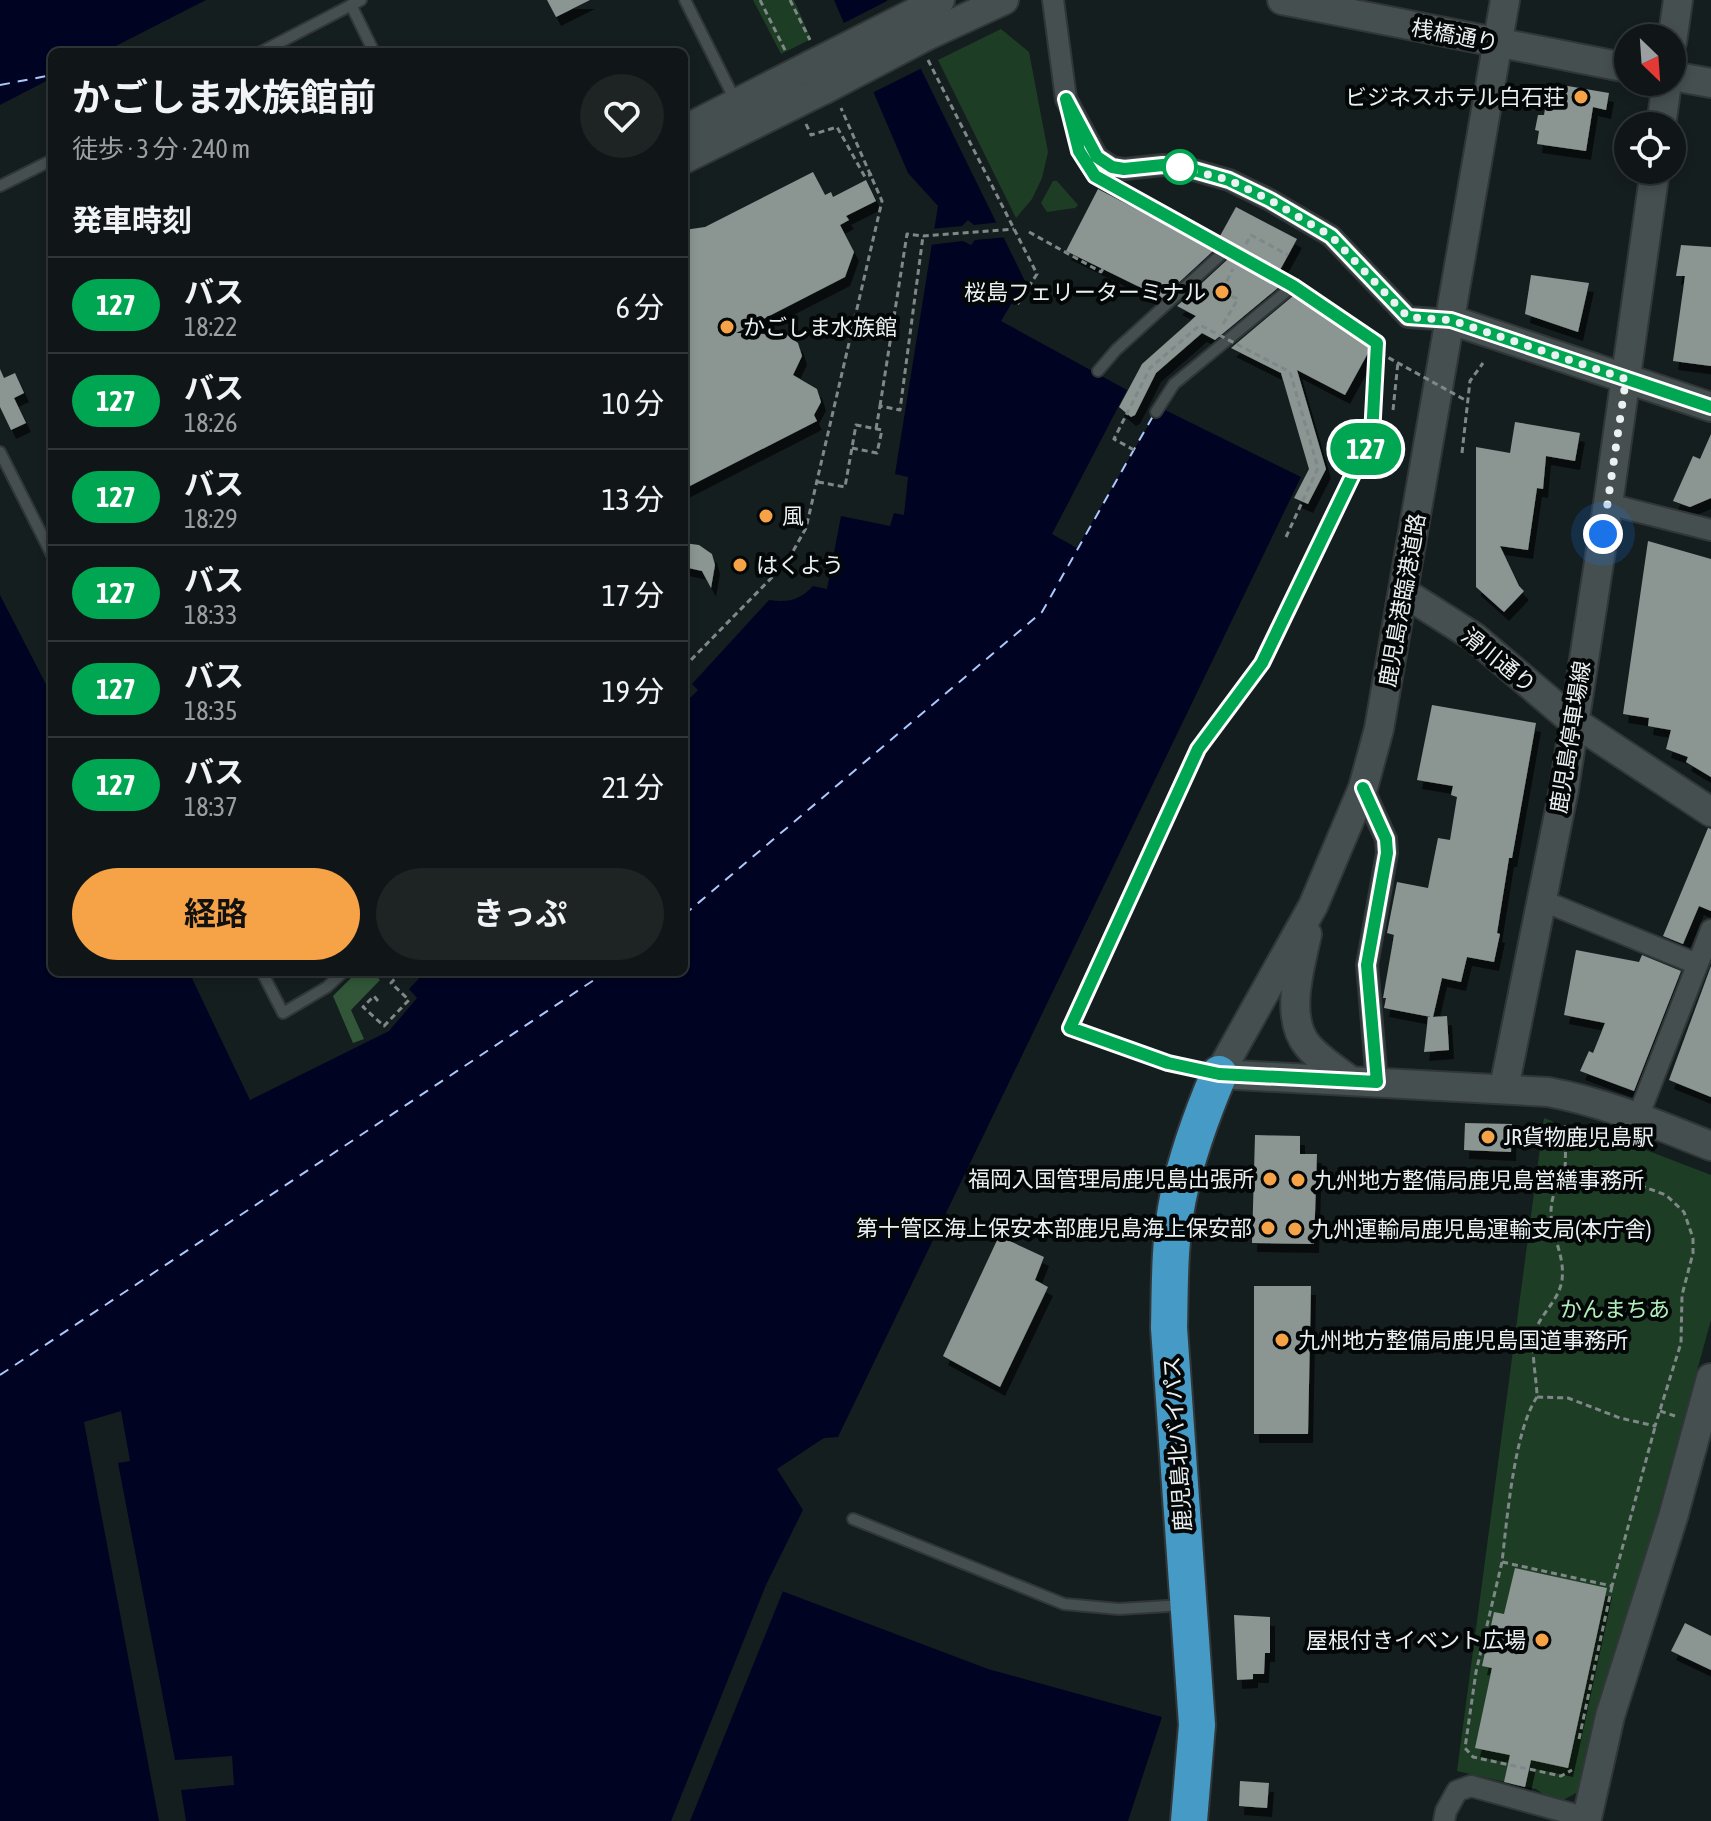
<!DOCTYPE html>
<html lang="ja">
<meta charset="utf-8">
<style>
body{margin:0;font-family:"Asap Condensed","Noto Sans JP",sans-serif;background:#1e2324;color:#f1f3f6;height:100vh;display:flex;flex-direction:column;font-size:30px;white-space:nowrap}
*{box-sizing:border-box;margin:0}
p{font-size:26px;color:#9c9fa1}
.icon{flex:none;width:44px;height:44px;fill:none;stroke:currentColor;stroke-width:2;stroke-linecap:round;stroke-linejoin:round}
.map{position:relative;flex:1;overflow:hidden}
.sheet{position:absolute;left:48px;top:48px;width:640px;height:928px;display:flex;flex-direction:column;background:#101617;border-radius:12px;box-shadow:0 4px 12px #0003,0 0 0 2px #303536}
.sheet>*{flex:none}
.badge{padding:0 16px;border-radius:26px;font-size:28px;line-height:52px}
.needle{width:52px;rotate:155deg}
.fabs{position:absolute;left:1614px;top:24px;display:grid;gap:16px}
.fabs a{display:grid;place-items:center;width:72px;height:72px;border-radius:50%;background:#101617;box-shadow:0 4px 12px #0003,0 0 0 2px #303536;font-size:40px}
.you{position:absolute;width:40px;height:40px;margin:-20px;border:6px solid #fff;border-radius:50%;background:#1a73e8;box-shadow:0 0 0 12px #1a73e833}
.map>.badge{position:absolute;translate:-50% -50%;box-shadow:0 0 0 4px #fff}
h2{padding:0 24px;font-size:30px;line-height:72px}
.round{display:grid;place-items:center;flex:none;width:84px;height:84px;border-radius:42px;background:#1e2324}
.summary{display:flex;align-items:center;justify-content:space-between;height:136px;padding:0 24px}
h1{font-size:38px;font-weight:700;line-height:60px}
.action{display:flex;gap:16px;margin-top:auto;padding:16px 24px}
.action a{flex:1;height:92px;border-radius:48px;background:#f6a247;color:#111;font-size:32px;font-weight:700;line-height:92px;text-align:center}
.action a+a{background:#1e2324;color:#f1f3f6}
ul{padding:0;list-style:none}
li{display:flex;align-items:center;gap:24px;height:96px;padding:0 24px;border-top:2px solid #303536}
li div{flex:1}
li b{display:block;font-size:30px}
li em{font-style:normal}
li .badge{min-width:88px;font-weight:700;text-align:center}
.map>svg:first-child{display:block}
</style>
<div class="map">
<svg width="1711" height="1821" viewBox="0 0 1711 1821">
<defs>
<filter id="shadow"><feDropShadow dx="5" dy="9" stdDeviation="0" flood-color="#0009"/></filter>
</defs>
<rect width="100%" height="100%" fill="#151e1f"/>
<g fill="#1d3e24">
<path d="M753 0H794L811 39 781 54Z"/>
<path d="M1001 29 1029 52 1048 152 1042 178 1032 199 1016 218 938 60Z"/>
<path d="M1053 181H1057L1078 205 1075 208 1047 212 1041 203Z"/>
<path d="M1544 1118 1552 1121 1557 1130H1594L1711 1175V1320L1584 1779 1576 1793 1560 1802 1547 1797 1536 1789 1457 1771Z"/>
</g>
<path fill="#315738" d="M357 972H372L380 980 351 1010 364 1039 353 1043 333 996Z"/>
<g fill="#000422">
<path d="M0 0H206L104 52H52V78L0 105Z"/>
<path d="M834 0H887L1025 281 1001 321 1127 390 1052 534 1077 548 1159 407 1301 477 838 1437 824 1438 777 1469 803 1510 766 1585 988 1669 1162 1717 1128 1821H0V595L52 696V972H189L250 1100 389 1031 417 998 409 989 425 972H684V704L698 690 692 684 769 600C788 603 800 600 813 586L827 589 841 516 890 526 894 513 904 515 908 477 895 474 938 206 908 173Z"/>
</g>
<g fill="#151e1f">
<path d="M889 0H892L924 67 870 94 840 25Z"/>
<path d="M968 220 974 225 1001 222 1008 237 975 240 971 245 963 241 929 245 931 229 962 226Z"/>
<path d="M121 1411 130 1461 118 1463 175 1760 232 1756 234 1785 181 1790 186 1821H159L84 1422Z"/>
<path d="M766 1585 783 1591 690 1821H671Z"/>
</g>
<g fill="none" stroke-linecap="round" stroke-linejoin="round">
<g stroke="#acc9fb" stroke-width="2" stroke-dasharray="10 8" stroke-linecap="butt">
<path d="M0 85 52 75"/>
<path d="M684 915 1042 612 1153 416"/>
<path d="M0 1375 606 972"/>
</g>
</g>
<g fill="#8b9693" filter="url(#shadow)">
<path d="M547 0H590L556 17Z"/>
<path d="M1556 84 1609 93 1606 110 1593 107 1586 151 1537 144 1539 131 1535 130 1538 115H1544L1546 103 1552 104Z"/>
<path d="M813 172 825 195 831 192 833 197 866 180 876 201 846 216 849 220 840 225 854 252 845 277 736 333 787 335 798 343 802 356 793 375 817 389 821 402 814 415 817 421 684 489V230L705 227Z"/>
<path d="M1098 189 1163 223 1213 251 1162 298 1066 251Z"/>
<path d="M1236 207 1297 239 1280 270 1220 236Z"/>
<path d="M1681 245 1711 247V366L1673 361 1685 276H1676Z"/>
<path d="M1228 259 1279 287 1215 340 1202 333 1156 373 1135 415 1131 417 1119 407 1142 364 1196 316 1177 306Z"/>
<path d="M1531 275 1589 283 1578 332 1525 314Z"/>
<path d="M1293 296 1369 347 1368 353 1345 395 1297 370 1326 469 1308 504 1294 498 1309 469 1281 373 1231 348Z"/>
<path d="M0 369 4 378 15 373 24 393 14 398 26 423 11 430 0 407Z"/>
<path d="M1515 422 1580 433 1575 461 1546 456 1543 489 1537 488 1528 550 1500 546 1519 586 1524 591 1504 612 1476 587V447L1510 453Z"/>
<path d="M1711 434V498L1690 507 1673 501 1693 456 1700 459Z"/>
<path d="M1648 541 1711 559V777L1686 762 1688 757 1666 749 1671 730 1648 726 1649 718 1623 714Z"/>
<path d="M684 543 699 545 712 554 715 565 711 588 702 571 684 567Z"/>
<path d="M1432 705 1536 723 1512 858H1509L1497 933 1500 934 1494 962 1467 957 1461 982 1442 978 1433 1017 1447 1016 1449 1050 1424 1052 1428 1017H1431L1384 1008 1386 998H1383L1394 935 1387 933 1397 882 1428 888 1438 838 1450 840 1457 797 1451 795 1453 786 1417 780Z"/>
<path d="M1708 828 1711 829V911L1699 906 1683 944 1663 936Z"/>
<path d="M1576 950 1639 962 1642 955 1681 971 1634 1091 1580 1071 1589 1051 1593 1053 1605 1023 1564 1015Z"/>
<path d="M1711 966V1097L1669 1080Z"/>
<path d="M1465 1123 1512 1124 1511 1152 1464 1150Z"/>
<path d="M1255 1135 1300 1136V1154H1317L1314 1244 1252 1243Z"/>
<path d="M999 1236 1044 1257 1035 1280 1048 1287 1000 1387 943 1356Z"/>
<path d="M1254 1286H1311L1308 1434H1254Z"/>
<path d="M1515 1568 1607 1588 1568 1768 1531 1760 1525 1787 1504 1782 1510 1755 1475 1748 1492 1668 1482 1666 1494 1612 1504 1614Z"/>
<path d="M1234 1615 1270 1617V1653H1265L1264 1674H1253V1679L1237 1680Z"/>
<path d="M1685 1623 1711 1636V1670L1671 1651Z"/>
<path d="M1240 1781 1269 1783 1267 1808 1239 1806Z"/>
</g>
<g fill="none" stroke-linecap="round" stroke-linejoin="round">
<defs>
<g id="lane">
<path d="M685 0 736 102"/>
<path d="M351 5 374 52"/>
<path d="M261 52 361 0"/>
<path d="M1072 124 1079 151 1095 176 1293 286 1377 343 1372 435 1262 663 1198 749 1070 1028 1168 1063 1213 1073"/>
<path d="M0 186 52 160"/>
<path d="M1098 371 1116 350 1226 250"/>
<path d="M1156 412 1174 384 1293 286"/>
<path d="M0 452 52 555"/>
<path d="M262 972 283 1013 327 987 343 972"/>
<path d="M853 1519 1064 1604 1119 1609 1184 1605"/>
</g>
<g id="street">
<path d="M1053 0 1066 99 1097 157 1112 167 1124 169 1163 165 1187 168 1229 180 1270 200 1331 236 1408 317 1451 320"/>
<path d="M1608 504 1711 530"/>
<path d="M1363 788 1386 839 1387 853 1367 965 1377 1082"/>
<path d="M1541 900 1697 964"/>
<path d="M1638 1117 1711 930"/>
<path d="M1444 1821 1446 1811 1457 1791 1471 1786 1587 1818V1821"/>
</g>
<g id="secondary">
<path d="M1282 0 1628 68"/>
<path d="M1505 0 1379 729 1363 788 1313 906 1219 1074 1548 1092C1604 1102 1658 1125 1711 1146"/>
<path d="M914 13 940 0"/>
<path d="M926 36 1004 0"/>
<path d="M1672 42 1678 0"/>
<path d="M1672 76 1711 83"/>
<path d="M1661 126 1667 82"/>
<path d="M684 130 811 65"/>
<path d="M684 159 823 90"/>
<path d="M1451 320 1711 407"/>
<path d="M1403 592 1474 637 1573 721 1711 812"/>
<path d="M1307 934C1300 967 1284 1018 1308 1046 1319 1059 1335 1069 1348 1079"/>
<path d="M1504 1088 1564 789 1608 504 1655 170"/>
<path d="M1587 1818 1610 1716 1673 1517 1711 1378"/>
</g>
<path id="highway" d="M1189 1821 1197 1725 1169 1328C1170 1285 1169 1241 1178 1198 1187 1155 1202 1114 1219 1074"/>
</defs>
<use href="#lane" stroke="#313738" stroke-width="14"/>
<use href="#street" stroke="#313738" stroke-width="24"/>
<use href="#secondary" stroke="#313738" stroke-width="32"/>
<use href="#highway" stroke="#313738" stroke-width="40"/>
<g stroke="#7f8788" stroke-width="3" stroke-dasharray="6 4" stroke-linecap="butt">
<path d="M760 0 786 52"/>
<path d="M790 0 810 40"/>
<path d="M928 60 1037 274 1017 305"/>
<path d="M806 124 811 135 837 127 865 177 872 174"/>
<path d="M1029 232 1101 272 1104 267"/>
<path d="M1246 244 1251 235 1288 255"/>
<path d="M1223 324 1238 299 1221 292 1233 269"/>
<path d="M855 325 891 331"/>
<path d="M880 406 907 234 923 236 1014 229"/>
<path d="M1393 410 1398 362"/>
<path d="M876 429 880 406 900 410 923 236"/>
<path d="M1462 453 1470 381 1483 363"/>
<path d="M818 482 845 487 856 425 882 430 877 453 852 448"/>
<path d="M684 667 787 562 806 528 882 201 841 108"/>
<path d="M378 1001 374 996 363 1007 384 1026 409 1000 391 983 401 972"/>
<path d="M1593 1168 1666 1195 1684 1212 1693 1238V1253L1682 1295 1681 1343 1655 1426 1620 1418 1568 1398 1537 1397C1537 1378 1529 1347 1536 1329 1543 1311 1559 1300 1562 1280 1566 1249 1543 1227 1554 1194 1561 1176 1576 1172 1593 1168Z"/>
<path d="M1565 1178 1566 1125"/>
<path d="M1537 1397C1514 1431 1507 1520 1502 1562L1612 1586 1655 1427"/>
<path d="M1660 1411 1675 1416"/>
<path d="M1502 1562 1476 1672 1465 1748 1473 1757 1561 1776 1572 1770"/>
<path d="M1579 1739 1612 1586"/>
</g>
<use href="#lane" stroke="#454f50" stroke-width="10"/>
<use href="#street" stroke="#454f50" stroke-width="20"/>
<use href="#secondary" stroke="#454f50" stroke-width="28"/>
<use href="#highway" stroke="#469bc6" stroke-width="36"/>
<defs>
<g id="secondary-bridge">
<path d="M811 65 914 13"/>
<path d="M823 90 926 36"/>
</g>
</defs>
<use href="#secondary-bridge" stroke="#313738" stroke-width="32" stroke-linecap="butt"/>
<g stroke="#7f8788" stroke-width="3" stroke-dasharray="6 4" stroke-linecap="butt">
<path d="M1371 348 1467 401"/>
<path d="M1134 450 1114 439 1150 368 1200 325 1290 372 1318 468 1286 537"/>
</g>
<use href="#secondary-bridge" stroke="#454f50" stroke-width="28"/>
</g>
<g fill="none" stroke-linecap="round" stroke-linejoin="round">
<defs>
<path id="line" d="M1363 788 1386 839 1387 853 1367 965 1377 1082 1219 1074 1168 1063 1070 1028 1198 749 1262 663 1372 435 1377 343 1293 286 1095 176 1079 151 1066 99 1097 157 1112 167 1124 169 1163 165 1187 168 1229 180 1270 200 1331 236 1408 317 1451 320 1711 407"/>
</defs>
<use href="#line" stroke="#fff" stroke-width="18"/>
<use href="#line" stroke="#00a651" stroke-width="12"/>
<path stroke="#ebf1f2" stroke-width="8" stroke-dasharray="0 14.4" d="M1180 167 1229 180 1270 200 1331 236 1408 317 1451 320 1626 379 1603 534"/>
</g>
<g fill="#f6a247" stroke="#040707" stroke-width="3">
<circle cx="1581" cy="97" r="8"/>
<circle cx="1222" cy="292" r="8"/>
<circle cx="727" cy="327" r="8"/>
<circle cx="766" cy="516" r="8"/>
<circle cx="740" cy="565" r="8"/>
<circle cx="1488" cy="1137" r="8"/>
<circle cx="1270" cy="1179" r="8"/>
<circle cx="1298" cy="1180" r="8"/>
<circle cx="1268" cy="1228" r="8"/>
<circle cx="1295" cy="1229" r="8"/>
<circle cx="1282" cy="1340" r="8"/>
<circle cx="1542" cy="1640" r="8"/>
</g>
<circle fill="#fff" stroke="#00a651" stroke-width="4" cx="1180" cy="167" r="16"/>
<g text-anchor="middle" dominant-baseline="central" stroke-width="8" stroke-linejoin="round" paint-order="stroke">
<g font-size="22" fill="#ebf1f2" stroke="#040707">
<text transform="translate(1455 35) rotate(11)">桟橋通り</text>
<text transform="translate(1402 600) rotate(-80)">鹿児島港臨港道路</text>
<text transform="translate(1499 660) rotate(39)">滑川通り</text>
<text transform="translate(1570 737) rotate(-81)">鹿児島停車場線</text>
<text transform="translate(1177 1444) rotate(-94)">鹿児島北バイパス</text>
</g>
<g font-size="22" fill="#ebf1f2" stroke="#040707" text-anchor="start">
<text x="1565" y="97" text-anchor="end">ビジネスホテル白石荘</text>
<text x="1206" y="292" text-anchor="end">桜島フェリーターミナル</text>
<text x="743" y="327">かごしま水族館</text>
<text x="782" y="516">風</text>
<text x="756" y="565">はくよう</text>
<text x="1504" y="1137">JR貨物鹿児島駅</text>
<text x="1254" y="1179" text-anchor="end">福岡入国管理局鹿児島出張所</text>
<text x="1314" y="1180">九州地方整備局鹿児島営繕事務所</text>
<text x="1252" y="1228" text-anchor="end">第十管区海上保安本部鹿児島海上保安部</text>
<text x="1311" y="1229">九州運輸局鹿児島運輸支局(本庁舎)</text>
<text x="1298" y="1340">九州地方整備局鹿児島国道事務所</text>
<text x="1526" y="1640" text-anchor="end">屋根付きイベント広場</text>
</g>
<g font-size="22" fill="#b1f0bb" stroke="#040707">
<text x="1615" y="1309">かんまちあ</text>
</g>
</g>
</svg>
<div class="fabs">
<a><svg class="needle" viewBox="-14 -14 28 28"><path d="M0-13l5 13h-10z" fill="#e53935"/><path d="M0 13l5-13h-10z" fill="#9c9fa1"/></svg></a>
<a><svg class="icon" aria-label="locate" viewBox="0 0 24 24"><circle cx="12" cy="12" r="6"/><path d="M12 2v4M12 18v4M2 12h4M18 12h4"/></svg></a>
</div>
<div class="you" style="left:1603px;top:534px"></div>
<b class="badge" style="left:1366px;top:449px;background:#00a651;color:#fff">127</b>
<section class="sheet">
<div class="summary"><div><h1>かごしま水族館前</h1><p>徒歩 · 3 分 · 240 m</p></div><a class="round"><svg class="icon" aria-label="heart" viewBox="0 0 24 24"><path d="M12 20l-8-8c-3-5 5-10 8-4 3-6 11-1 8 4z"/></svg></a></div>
<h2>発車時刻</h2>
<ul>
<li><span class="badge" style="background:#00a651;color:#fff">127</span><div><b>バス</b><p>18:22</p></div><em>6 分</em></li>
<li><span class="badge" style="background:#00a651;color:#fff">127</span><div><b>バス</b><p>18:26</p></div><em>10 分</em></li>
<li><span class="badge" style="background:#00a651;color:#fff">127</span><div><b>バス</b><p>18:29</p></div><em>13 分</em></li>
<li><span class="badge" style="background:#00a651;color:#fff">127</span><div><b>バス</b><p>18:33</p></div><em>17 分</em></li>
<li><span class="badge" style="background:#00a651;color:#fff">127</span><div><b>バス</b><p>18:35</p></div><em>19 分</em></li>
<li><span class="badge" style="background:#00a651;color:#fff">127</span><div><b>バス</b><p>18:37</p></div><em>21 分</em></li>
</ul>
<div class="action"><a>経路</a><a>きっぷ</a></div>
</section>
</div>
